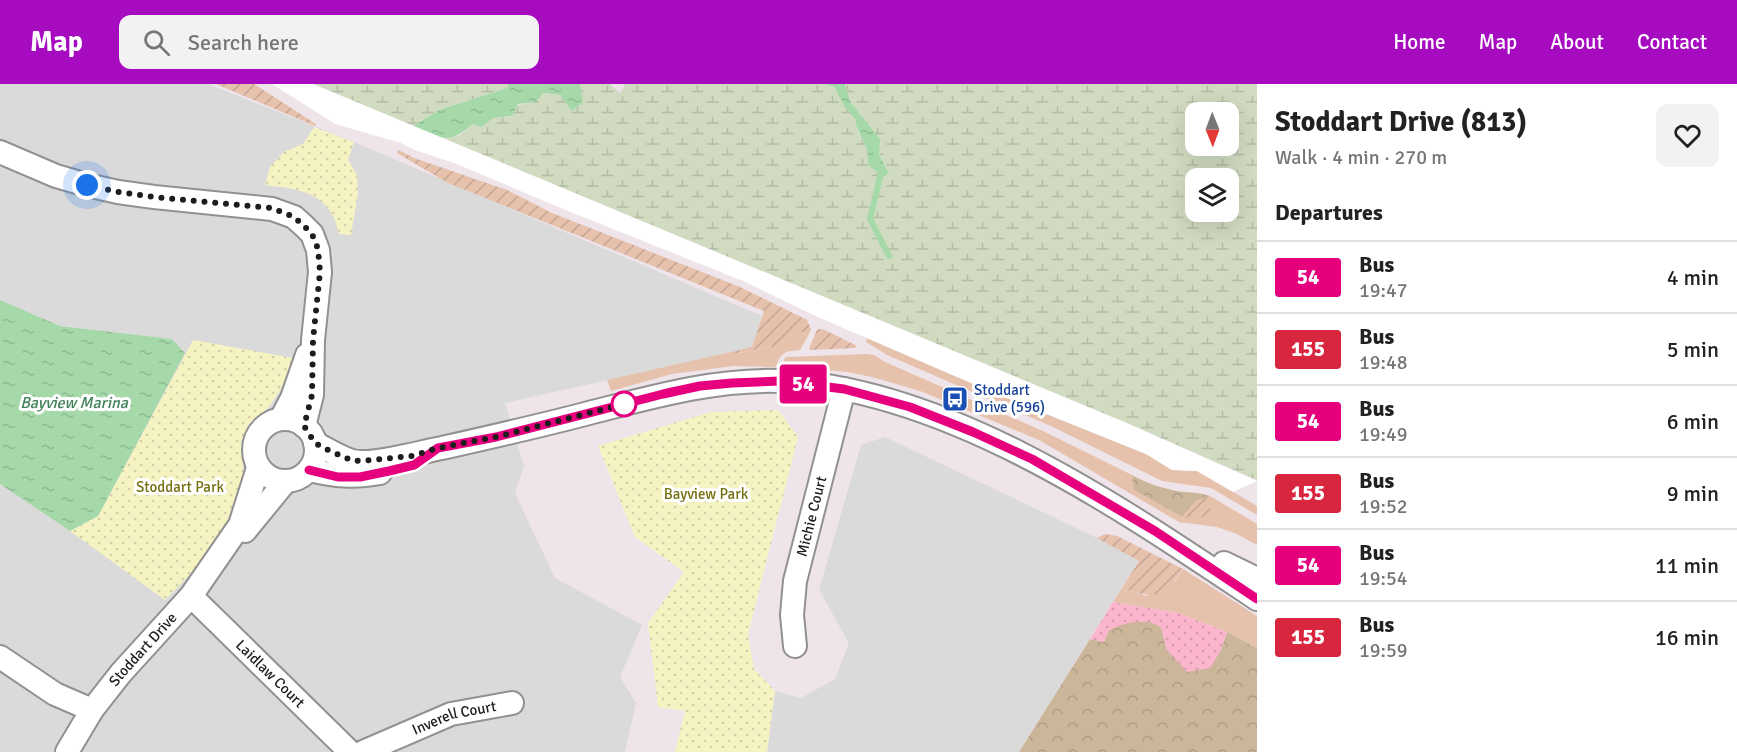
<!DOCTYPE html>
<meta charset="utf-8">
<style>
body{margin:0;font-family:Signika,sans-serif;background:#f2f2f2;color:#222;height:100vh;display:flex;flex-direction:column;font-size:22px;white-space:nowrap}
*{box-sizing:border-box;margin:0}
p{font-size:20px;color:#767676}
.icon{flex:none;width:33px;height:33px;fill:none;stroke:currentColor;stroke-width:2;stroke-linecap:round;stroke-linejoin:round}
.map{position:relative;flex:1;overflow:hidden}
.details{display:flex;flex-direction:column;background:#fff;width:480px}
.details>*{flex:none}
.badge{padding:0 12px;border-radius:4px;font-size:21px;line-height:39px}
.needle{width:39px;rotate:179deg}
.controls{position:absolute;left:1185px;top:18px;display:grid;gap:12px}
.controls a{display:grid;place-items:center;width:54px;height:54px;border-radius:12px;background:#fff;box-shadow:0 6px 24px #0002;font-size:30px}
.you{position:absolute;width:30px;height:30px;margin:-15px;border:4px solid #fff;border-radius:50%;background:#1a73e8;box-shadow:0 0 0 9px #1a73e833}
.map>.badge{position:absolute;translate:-50% -50%;box-shadow:0 0 0 3px #fff}
h2{padding:0 18px;font-size:22px;line-height:54px}
.round{display:grid;place-items:center;flex:none;width:63px;height:63px;border-radius:12px;background:#f2f2f2}
.overview{display:flex;align-items:center;justify-content:space-between;height:102px;padding:0 18px}
h1{font-size:28px;font-weight:700;line-height:45px}
ul{padding:0;list-style:none}
li{display:flex;align-items:center;gap:18px;height:72px;padding:0 18px;border-top:2px solid #e0e0e0}
li div{flex:1}
li b{display:block;font-size:22px}
li em{font-style:normal}
li .badge{min-width:66px;font-weight:700;text-align:center}
header{display:flex;align-items:center;gap:36px;box-sizing:border-box;height:84px;padding:0 30px;background:#a60bc0;color:#fff}
header strong{font-size:28px}
nav{display:flex;gap:33px;margin-inline-start:auto;font-size:21px}
.search{width:420px;height:54px;background:#f2f2f2;display:flex;align-items:center;gap:15px;box-sizing:border-box;padding:0 21px;border-radius:12px;color:#767676;font-size:22px}
main{display:flex;flex:1;min-height:0}
.map>svg:first-child{display:block}
</style>
<header>
<strong>Map</strong>
<div class="search"><svg class="icon" aria-label="search" viewBox="0 0 24 24"><circle cx="10" cy="10" r="6"/><path d="M15 15l6 6"/></svg>Search here</div>
<nav><a>Home</a><a>Map</a><a>About</a><a>Contact</a></nav>
</header>
<main>
<div class="map">
<svg width="1257" height="668" viewBox="0 0 1257 668">
<defs>
<pattern id="forest-crowns" width="20" height="18" patternUnits="userSpaceOnUse" patternTransform="scale(1.5)"><rect width="20" height="18" fill="#cbb69a"/><path d="M2 6a3 3 0 1 1 6 0M12 15a3 3 0 1 1 6 0" fill="none" stroke="#ae9c84"/></pattern>
<pattern id="wetland-marsh" width="20" height="14" patternUnits="userSpaceOnUse" patternTransform="scale(1.5)"><rect width="20" height="14" fill="#d1dbc1"/><path d="M1 5h8M5 5V1M11 12h8M15 12V8" fill="none" stroke="#b3bca5"/></pattern>
<pattern id="sand-dots" width="8" height="8" patternUnits="userSpaceOnUse" patternTransform="scale(1.5)"><rect width="8" height="8" fill="#fbb5cd"/><path d="M2 2h.1M6 6h.1" fill="none" stroke="#d79bb0" stroke-width="1.8" stroke-linecap="round"/></pattern>
<pattern id="park-dots" width="8" height="8" patternUnits="userSpaceOnUse" patternTransform="scale(1.5)"><rect width="8" height="8" fill="#f6f3c2"/><path d="M2 2h.1M6 6h.1" fill="none" stroke="#d2d0a6" stroke-width="1.8" stroke-linecap="round"/></pattern>
<pattern id="garden-furrows" width="10" height="10" patternUnits="userSpaceOnUse" patternTransform="scale(1.5)"><rect width="10" height="10" fill="#e6c1ac"/><path d="M-1 1l2-2M0 10L10 0M9 11l2-2" fill="none" stroke="#c5a594"/></pattern>
<pattern id="water-ripples" width="26" height="14" patternUnits="userSpaceOnUse" patternTransform="scale(1.5)"><rect width="26" height="14" fill="#a6d9aa"/><path d="M2 4q2-2 4 0t4 0M15 11q2-2 4 0t4 0" fill="none" stroke="#8eba92"/></pattern>
</defs>
<rect width="100%" height="100%" fill="#eee4e9"/>
<g fill="#dbdadb">
<path d="M0 0H208L354 58 762 232 752 264 505 319 524 382 515 409 555 494 642 541 620 593 636 619 625 668H0V400L70 447 172 255 60 242 0 216Z"/>
<path d="M885 353 1097 454 1139 476 1019 668H767L775 607 801 614 835 595 849 559 819 506 861 361Z"/>
</g>
<g fill="#e6c1ac">
<path d="M801 248 808 252 800 266C786 267 780 268 776 283L733 282 672 290 611 307 607 296 731 268 734 270 779 262 792 250Z"/>
<path d="M867 254 992 308 1146 370 1172 386 1197 387 1257 422V431L1211 404 1162 397 1053 343 887 271 866 258Z"/>
<path d="M866 270 874 271 885 278 1045 348 1132 391 1134 406 1182 433H1210V412L1257 440V461L1237 450 1217 443 1179 438 1039 356 920 307 872 293 847 288 784 282V275L787 273Z"/>
<path d="M1183 485 1257 532V564L1227 548 1178 529 1113 518 1122 504 1146 512 1175 497Z"/>
</g>
<g fill="url(#forest-crowns)">
<path d="M1132 391C1146 399 1161 404 1177 407 1189 409 1199 408 1210 412L1196 417 1182 433 1134 406Z"/>
<path d="M1150 537 1161 543 1167 566 1220 568 1227 548 1257 564V668H1019L1090 555 1104 558 1109 546 1126 538Z"/>
</g>
<g fill="url(#wetland-marsh)" fill-rule="evenodd">
<path d="M313 0H508L507 4 439 26 413 42Z"/>
<path d="M580 0H610L620 9 625 0H824L833 3 856 36V41L867 65 868 81 883 93 889 90 863 36 851 19 845 1 847 0H1257V396L1129 340 445 55 461 51 472 40 482 43 493 34 511 33 518 21 535 18 543 9 560 11 572 26ZM1196 28H1228V62H1196ZM1196 94H1228V128H1196Z"/>
</g>
<path fill="url(#sand-dots)" d="M1113 518 1178 529 1227 548 1220 568 1210 584 1187 588 1167 566 1161 543C1144 533 1127 538 1109 546L1104 558 1090 555Z"/>
<g fill="url(#park-dots)">
<path d="M314 43 354 58 348 76 357 91 358 109 351 151 339 150C337 144 336 137 333 132 320 106 290 104 265 101L270 83 284 68 303 60Z"/>
<path d="M193 256 293 274 287 296 269 323 251 339 241 357 243 382V415L199 481 165 516 70 447 98 432Z"/>
<path d="M778 326 798 353 748 550 754 585 775 607 767 668H675L685 627 658 623 648 539 684 488 635 453 598 362 711 328Z"/>
</g>
<g fill="url(#garden-furrows)">
<path d="M216 0H254L316 40 315 42Z"/>
<path d="M399 66 414 74 507 106 552 129 740 203 807 236 811 245 808 252 801 248 792 250 779 262 733 270 731 268 752 263 764 227 446 98 397 69Z"/>
<path d="M820 245 825 246 857 262 855 264 810 266 809 264 817 246Z"/>
<path d="M1210 412V433H1182L1196 417Z"/>
<path d="M1105 450 1117 452 1183 485C1162 515 1154 515 1122 504L1139 477 1097 454Z"/>
</g>
<g fill="url(#water-ripples)">
<path d="M508 0H580L583 18 572 27 560 11 543 9 536 18 518 20 512 32 493 34 482 43 472 40C448 63 440 53 413 42L439 26 507 4Z"/>
<path d="M824 0H847L845 1 851 19 880 55 879 70 889 90 883 93 868 81 867 65 856 41V36L845 23 834 3Z"/>
<path d="M0 216 60 242 172 255 185 269 98 432 70 447 0 400Z"/>
</g>
<path fill="#fff" d="M272 0H313L1129 340 1257 397 1233 408 1197 387 1172 386 1146 370 992 308 820 234 743 197 568 127 454 79 415 66 401 59 335 40Z"/>
<g fill="none" stroke-linecap="round" stroke-linejoin="round">
<path stroke="#a6d9aa" stroke-width="6" d="M882 85 870 135 889 172"/>
<defs>
<g id="street">
<path d="M0 68 56 92 87 101 118 108 154 113 272 125 294 133 304 142 312 150 318 166 320 188 313 256 312 311 304 342"/>
<circle cx="285" cy="366" r="31"/>
<path d="M281 335 292 314 307 271"/>
<path d="M315 359C327 365 339 373 352 377 372 382 420 368 442 364 491 353 540 342 589 329 652 313 714 295 779 297 947 304 1121 424 1257 515"/>
<path d="M309 386C336 392 353 394 380 389"/>
<path d="M245 447 285 398"/>
<path d="M1224 479 1257 495"/>
<path id="s1" d="M191 512 350 668"/>
<path id="s2" d="M795 562 792 531 795 497 844 305"/>
<path d="M0 573 55 610 92 626"/>
<path id="s3" d="M67 668 92 626 121 589 191 512 240 441 258 384"/>
<path id="s4" d="M363 668 451 630 512 619"/>
</g>
</defs>
<use href="#street" stroke="#919191" stroke-width="26"/>
<use href="#street" stroke="#fff" stroke-width="22"/>
</g>
<g fill="none" stroke-linecap="round" stroke-linejoin="round">
<defs>
<path id="line" d="M309 386 338 393H360L389 387 414 381 438 364 496 353 663 310 700 302 732 299 779 297 844 305 910 323 973 348 1032 375 1155 447 1257 515"/>
</defs>
<use href="#line" stroke="#fff" stroke-width="14"/>
<use href="#line" stroke="#e6007e" stroke-width="9"/>
<path stroke="#1d1d1d" stroke-width="6" stroke-dasharray="0 10.8" d="M87 101 118 108 154 113 272 124 294 133 304 142 312 150 318 165 320 188 313 256 312 311 304 342 315 359 326 365 353 377 371 376 412 372 438 364 496 353 624 320"/>
</g>
<defs>
<symbol id="bus-square" viewBox="-11 -11 22 22"><rect x="-9" y="-9" width="18" height="18" rx="4" fill="#1a4fb4" stroke="#fff"/><path d="M-5-6H5V4H4V6H2V4H-2V6H-4V4H-5ZM-3.5-4V0h7V-4ZM-3.5 1.2v1.5H-2V1.2ZM2 1.2v1.5H3.5V1.2Z" fill="#fff"/></symbol>
</defs>
<g fill-rule="evenodd">
<use href="#bus-square" x="940" y="300" width="30" height="30"/>
</g>
<circle fill="#fff" stroke="#e6007e" stroke-width="3" cx="624" cy="320" r="12"/>
<g text-anchor="middle" dominant-baseline="central" stroke-width="6" stroke-linejoin="round" paint-order="stroke">
<g font-size="15" fill="#164399" stroke="#fff" text-anchor="start">
<text x="974" y="306">Stoddart<tspan x="974" dy="17">Drive (596)</tspan></text>
</g>
<g font-size="15" fill="#756f11" stroke="#fff">
<text x="180" y="403">Stoddart Park</text>
<text x="706" y="410">Bayview Park</text>
</g>
<g font-size="15" fill="#1d1d1d" stroke="#fff">
<text stroke="none"><textPath href="#s2" startOffset="132">Michie Court</textPath></text>
<text stroke="none"><textPath href="#s3" startOffset="128">Stoddart Drive</textPath></text>
<text stroke="none"><textPath href="#s1" startOffset="111">Laidlaw Court</textPath></text>
<text stroke="none"><textPath href="#s4" startOffset="98">Inverell Court</textPath></text>
</g>
<g font-size="16" font-style="italic" fill="#408257" stroke="#fff">
<text x="74" y="319">Bayview Marina</text>
</g>
</g>
</svg>
<div class="controls">
<a><svg class="needle" viewBox="-14 -14 28 28"><path d="M0-13l5 13h-10z" fill="#e53935"/><path d="M0 13l5-13h-10z" fill="#767676"/></svg></a>
<a><svg class="icon" aria-label="layers" viewBox="0 0 24 24"><path d="M12 4l9 5-9 5-9-5zM3 14l9 5 9-5"/></svg></a>
</div>
<div class="you" style="left:87px;top:101px"></div>
<b class="badge" style="left:803px;top:300px;background:#e6007e;color:#fff">54</b>
</div>
<section class="details">
<div class="overview"><div><h1>Stoddart Drive (813)</h1><p>Walk · 4 min · 270 m</p></div><a class="round"><svg class="icon" aria-label="heart" viewBox="0 0 24 24"><path d="M12 20l-8-8c-3-5 5-10 8-4 3-6 11-1 8 4z"/></svg></a></div>
<h2>Departures</h2>
<ul>
<li><span class="badge" style="background:#e6007e;color:#fff">54</span><div><b>Bus</b><p>19:47</p></div><em>4 min</em></li>
<li><span class="badge" style="background:#d7263d;color:#fff">155</span><div><b>Bus</b><p>19:48</p></div><em>5 min</em></li>
<li><span class="badge" style="background:#e6007e;color:#fff">54</span><div><b>Bus</b><p>19:49</p></div><em>6 min</em></li>
<li><span class="badge" style="background:#d7263d;color:#fff">155</span><div><b>Bus</b><p>19:52</p></div><em>9 min</em></li>
<li><span class="badge" style="background:#e6007e;color:#fff">54</span><div><b>Bus</b><p>19:54</p></div><em>11 min</em></li>
<li><span class="badge" style="background:#d7263d;color:#fff">155</span><div><b>Bus</b><p>19:59</p></div><em>16 min</em></li>
</ul>
</section>
</main>
